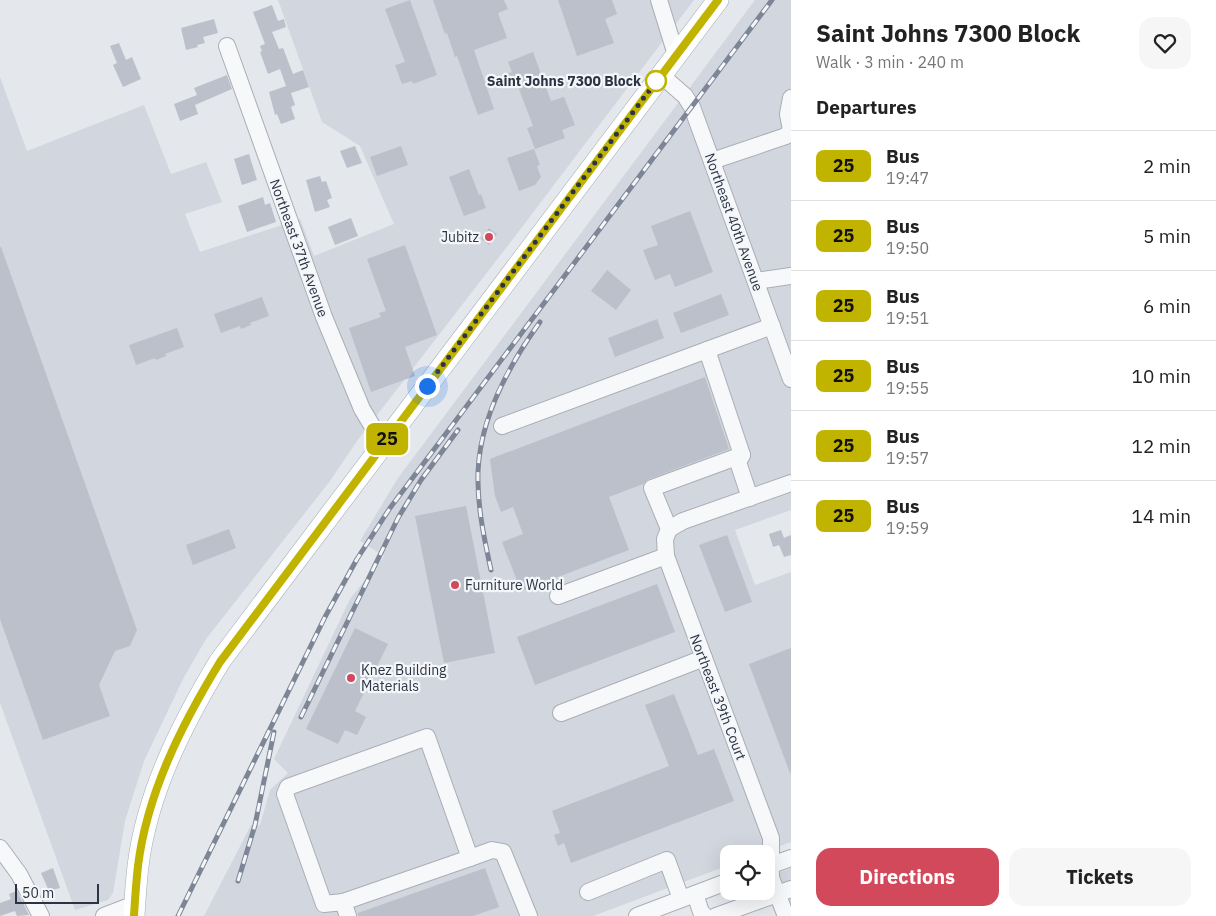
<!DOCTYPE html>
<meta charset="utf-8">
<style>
body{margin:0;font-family:"IBM Plex Sans",sans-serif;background:#f6f6f6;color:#222;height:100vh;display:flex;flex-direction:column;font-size:19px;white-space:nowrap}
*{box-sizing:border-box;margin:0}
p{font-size:16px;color:#767676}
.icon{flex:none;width:28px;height:28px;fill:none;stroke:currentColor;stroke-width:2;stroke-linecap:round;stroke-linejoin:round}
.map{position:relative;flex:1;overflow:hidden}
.panel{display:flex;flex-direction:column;background:#fff;width:425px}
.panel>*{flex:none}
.badge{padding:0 10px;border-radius:8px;font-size:18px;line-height:32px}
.controls{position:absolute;left:720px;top:845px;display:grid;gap:10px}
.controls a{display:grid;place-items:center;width:55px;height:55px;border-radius:10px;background:#fff;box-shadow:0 5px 20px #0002;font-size:25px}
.scale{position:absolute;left:15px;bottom:12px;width:84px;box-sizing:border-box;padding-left:5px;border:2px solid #2b3445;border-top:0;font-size:14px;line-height:18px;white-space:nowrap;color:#2b3445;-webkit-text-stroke:4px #f4f6f9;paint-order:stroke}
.you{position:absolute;width:25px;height:25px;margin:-12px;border:4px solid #fff;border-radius:50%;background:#1a73e8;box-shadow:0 0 0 8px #1a73e833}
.map>.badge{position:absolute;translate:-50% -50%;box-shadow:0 0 0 2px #fff}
h2{padding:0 25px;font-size:19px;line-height:45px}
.round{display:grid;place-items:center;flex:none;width:52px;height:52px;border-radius:15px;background:#f6f6f6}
.head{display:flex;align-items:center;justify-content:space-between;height:85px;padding:0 25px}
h1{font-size:24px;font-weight:800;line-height:38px}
.cta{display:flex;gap:10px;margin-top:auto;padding:10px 25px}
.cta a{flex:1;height:58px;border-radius:15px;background:#d1495b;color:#fff;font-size:20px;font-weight:800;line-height:58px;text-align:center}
.cta a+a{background:#f6f6f6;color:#222}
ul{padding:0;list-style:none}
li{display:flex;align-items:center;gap:15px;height:70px;padding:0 25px;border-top:1px solid #e0e0e0}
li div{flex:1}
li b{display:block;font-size:19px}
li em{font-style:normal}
li .badge{min-width:55px;font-weight:700;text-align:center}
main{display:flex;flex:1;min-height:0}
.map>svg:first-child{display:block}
</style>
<main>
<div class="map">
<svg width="791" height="916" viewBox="0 0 791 916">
<rect width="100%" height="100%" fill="#e4e7ec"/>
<g fill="#d2d6de">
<path d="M278 0H694L516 235 357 441 330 481 206 639 183 679 144 761 125 821 113 893 108 900 75 910 0 703V77L27 151 144 105 171 174 206 162 222 202 185 214 200 252 300 219 314 256 394 224 360 146 322 122Z"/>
<path d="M755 0H791V510L735 530 755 585 791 572V842L759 854H729V865L593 916H204L251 825H260L270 790 288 773 274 759 350 599 384 556 360 541 398 478Z"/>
<path d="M791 868V916H776L766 890V878Z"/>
</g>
<g fill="#bbc0ca">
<path d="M410 0 437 75 413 84 412 81 402 84 395 65 405 62 385 9Z"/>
<path d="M433 0H504L508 9 498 13 507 38 474 50 494 109 478 115 457 56 455 57 447 33 445 34Z"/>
<path d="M558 0H612L617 14 605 19 614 43 577 56Z"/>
<path d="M272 5 278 21 284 19 286 27 272 32 279 49 283 48 293 74 303 70 309 87 291 93 295 105 291 107 295 119 281 124 277 114 275 115 269 92 286 86 280 69 268 74 260 52 262 51 260 46 265 44 253 12Z"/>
<path d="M214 19 218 33 203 37 205 43 197 45 198 47 186 50 181 28Z"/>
<path d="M119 43 126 60 132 57 141 79 123 87 113 65 117 63 110 46Z"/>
<path d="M533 52 551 101 564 97 575 125 562 130 565 138 535 149 527 128 533 126 517 84 511 86 507 74 512 72 508 62Z"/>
<path d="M227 75 232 89 195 105 198 114 180 121 174 104 197 95 194 88Z"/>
<path d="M355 146 362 163 347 168 340 151Z"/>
<path d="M401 146 408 165 377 176 370 157Z"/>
<path d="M534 149 540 165 537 166 541 177 535 185 519 191 507 158Z"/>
<path d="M249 154 257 180 242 185 234 159Z"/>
<path d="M469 169 479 195 481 194 486 208 464 216 449 177Z"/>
<path d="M320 176 322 182 326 181 332 198 327 200 330 207 315 212 306 180Z"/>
<path d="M263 197 265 205 270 203 276 222 247 232 238 206Z"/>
<path d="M690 211 713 272 675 287 670 274 655 280 643 250 658 245 651 226Z"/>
<path d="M351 218 358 236 335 245 328 227Z"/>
<path d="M489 228 497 234 489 245 481 239Z"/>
<path d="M405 245 437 335 405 347 415 376 371 392 349 328 381 317 379 313 386 311 367 259Z"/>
<path d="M0 247H1L137 630 130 646 115 651 99 685 110 716 43 740 0 619Z"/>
<path d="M607 270 631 290 616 310 591 291Z"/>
<path d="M721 294 729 315 681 333 673 313Z"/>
<path d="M262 297 269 316 250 323 251 325 241 329 240 326 221 333 214 314Z"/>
<path d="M657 319 664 338 615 357 608 338Z"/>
<path d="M177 328 184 347 165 354 166 356 156 360 155 358 136 365 129 345Z"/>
<path d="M705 377 729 449 649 479 643 484 609 497 629 550 521 591 502 542 523 534 513 507 501 512 495 496 490 459Z"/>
<path d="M466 506 495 653 444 663 415 516Z"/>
<path d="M229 529 236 548 193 565 186 545Z"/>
<path d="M781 530 784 538 791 535V555L784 557 779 545 773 547 769 534Z"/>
<path d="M727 535 752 602 725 612 699 545Z"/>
<path d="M657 584 675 632 535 685 517 637Z"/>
<path d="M355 628 388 644 355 711 366 717 357 735 345 730 338 744 306 729Z"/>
<path d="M791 648V773H790L749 664Z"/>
<path d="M674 694 698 755 714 749 734 801 571 863 564 843 558 846 554 835 560 833 552 811 669 766 645 705Z"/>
<path d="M53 868 60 888 49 891 41 873Z"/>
<path d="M485 868 499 907 473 916H358V913Z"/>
<path d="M17 891 29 915 17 916 15 911 0 916V903L11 899 9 894Z"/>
</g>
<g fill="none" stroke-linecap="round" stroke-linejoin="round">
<defs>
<g id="minor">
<path d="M659 0 676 55"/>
<path d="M227 46 324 317 362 409 383 444"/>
<path d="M661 75 685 96 692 107 791 379"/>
<path d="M712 161 786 136 791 130 788 114 791 98"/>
<path d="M756 281 791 276"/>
<path d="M502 426 707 350"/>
<path d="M750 498 738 462 742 455 707 350 772 326"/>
<path d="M669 529 665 539 666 556 771 838V878L786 916"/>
<path d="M669 529 652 488 742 455"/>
<path d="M669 529 683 521 791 483"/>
<path d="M558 596 666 556"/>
<path d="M561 713 704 658"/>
<path d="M0 848 19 874 41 916"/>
<path d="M766 867 791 858"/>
<path d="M588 892 667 860 681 899"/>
<path d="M695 894 701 912 705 916"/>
<path d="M343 902 470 858"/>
<path d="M104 916 135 904"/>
<path d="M348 916 343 902 324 904 285 794 288 787 427 737 470 858 492 850 503 852 529 916"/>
<path d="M637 916 729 881"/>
<path d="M716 916 791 889"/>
</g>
<path id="major" d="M134 916C135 899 136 883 138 866 147 793 182 724 220 661L718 0"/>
</defs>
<use href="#minor" stroke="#a9aeb7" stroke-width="18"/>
<use href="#major" stroke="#a3abb8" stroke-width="22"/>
<use href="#minor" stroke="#f7f8fa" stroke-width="16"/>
<use href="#major" stroke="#fff" stroke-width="21"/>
<defs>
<g id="rail">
<path d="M491 570C484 538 477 505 478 472 480 417 509 365 540 322"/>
<path d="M301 717 398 518 421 480 458 430"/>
<path d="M238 881 255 825 274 732"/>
<path d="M178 916 325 617 357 559 390 508 772 0"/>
</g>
</defs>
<use href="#rail" stroke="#7d8696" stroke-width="5"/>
<use href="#rail" stroke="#f4f6f9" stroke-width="3" stroke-dasharray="9" stroke-linecap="butt"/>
</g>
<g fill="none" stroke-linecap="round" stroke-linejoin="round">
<defs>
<path id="line" d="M134 916C135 899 136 883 138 866 147 793 182 724 220 662L718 0"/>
</defs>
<use href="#line" stroke="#fff" stroke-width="11"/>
<use href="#line" stroke="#c1b400" stroke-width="8"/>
<path stroke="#2b3445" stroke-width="5" stroke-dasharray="0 9" d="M427 386 661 75 656 81"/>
</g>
<circle fill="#fff" stroke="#c1b400" stroke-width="2.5" cx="656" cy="81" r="10"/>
<g fill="#d1495b" stroke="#f4f6f9" stroke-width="2">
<circle cx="489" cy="237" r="5"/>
<circle cx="455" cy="585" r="5"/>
<circle cx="351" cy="678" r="5"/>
</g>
<g text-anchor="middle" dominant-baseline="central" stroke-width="4.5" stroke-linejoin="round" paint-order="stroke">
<g font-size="14" font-weight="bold" fill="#2b3445" stroke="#f4f6f9" text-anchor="end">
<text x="641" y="81">Saint Johns 7300 Block</text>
</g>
<g font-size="14" fill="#2b3445" stroke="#f4f6f9">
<text transform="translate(734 222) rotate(70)">Northeast 40th Avenue</text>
<text transform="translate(299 248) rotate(70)">Northeast 37th Avenue</text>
<text transform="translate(718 697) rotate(69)">Northeast 39th Court</text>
</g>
<g font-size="14" fill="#2b3445" stroke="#f4f6f9" text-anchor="start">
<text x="479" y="237" text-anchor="end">Jubitz</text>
<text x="465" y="585">Furniture World</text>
<text x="361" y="670">Knez Building<tspan x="361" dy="16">Materials</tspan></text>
</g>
</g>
</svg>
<div class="controls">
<a><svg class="icon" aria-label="locate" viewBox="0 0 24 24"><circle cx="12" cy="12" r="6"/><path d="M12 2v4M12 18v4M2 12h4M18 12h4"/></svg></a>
</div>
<div class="scale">50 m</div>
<div class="you" style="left:427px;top:386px"></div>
<b class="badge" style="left:387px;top:439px;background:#c1b400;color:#111">25</b>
</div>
<section class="panel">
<div class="head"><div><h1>Saint Johns 7300 Block</h1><p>Walk · 3 min · 240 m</p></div><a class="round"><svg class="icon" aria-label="heart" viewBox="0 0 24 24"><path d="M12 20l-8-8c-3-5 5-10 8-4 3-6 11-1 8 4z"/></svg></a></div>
<h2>Departures</h2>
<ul>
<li><span class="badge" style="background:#c1b400;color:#111">25</span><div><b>Bus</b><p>19:47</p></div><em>2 min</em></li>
<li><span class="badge" style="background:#c1b400;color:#111">25</span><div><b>Bus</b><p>19:50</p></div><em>5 min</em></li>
<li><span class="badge" style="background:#c1b400;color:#111">25</span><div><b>Bus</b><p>19:51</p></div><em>6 min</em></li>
<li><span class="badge" style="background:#c1b400;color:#111">25</span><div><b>Bus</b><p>19:55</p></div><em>10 min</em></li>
<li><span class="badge" style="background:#c1b400;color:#111">25</span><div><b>Bus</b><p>19:57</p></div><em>12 min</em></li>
<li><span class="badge" style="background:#c1b400;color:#111">25</span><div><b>Bus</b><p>19:59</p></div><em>14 min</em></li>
</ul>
<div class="cta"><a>Directions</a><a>Tickets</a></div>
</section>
</main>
